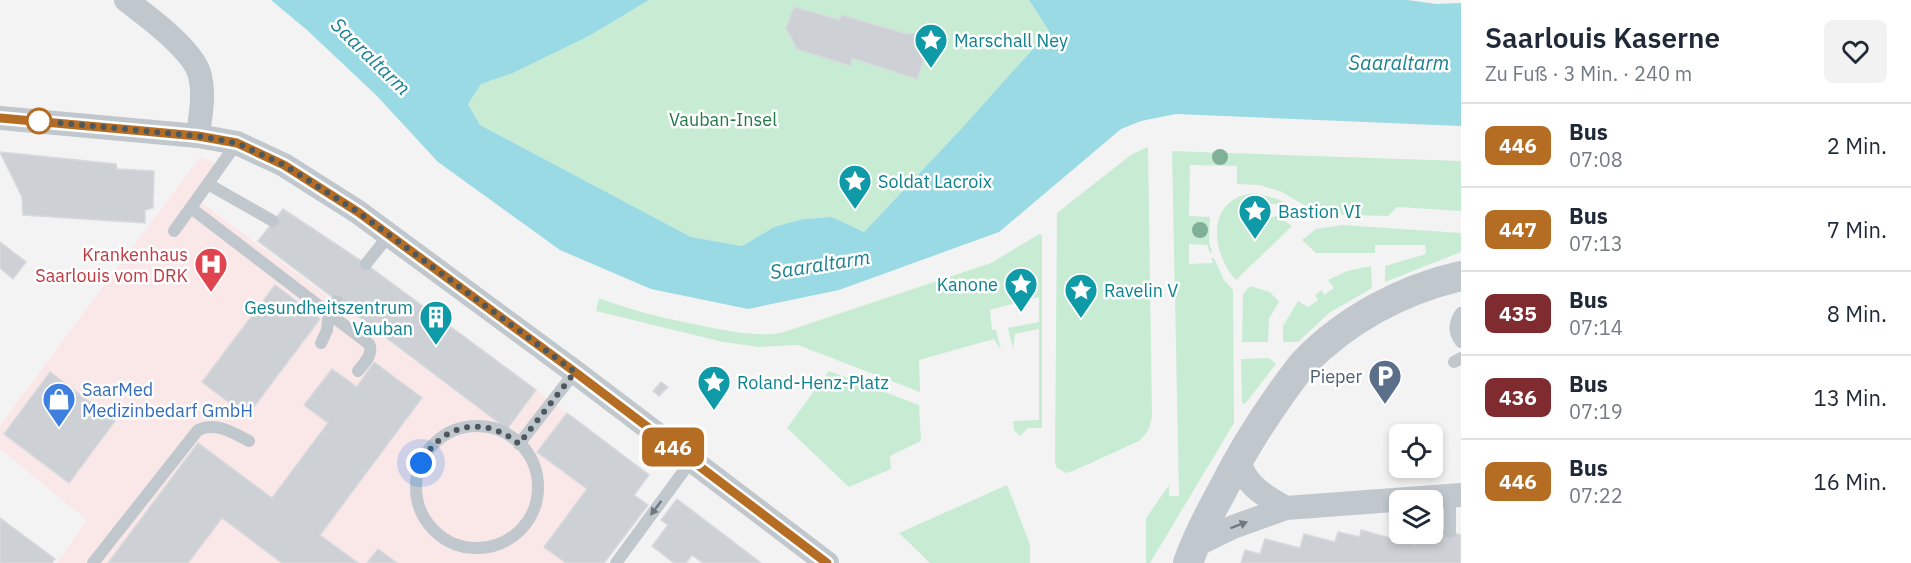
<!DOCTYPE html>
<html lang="de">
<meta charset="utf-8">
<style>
body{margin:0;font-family:"IBM Plex Sans",sans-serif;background:#f2f2f3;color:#1f2937;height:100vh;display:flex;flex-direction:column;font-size:22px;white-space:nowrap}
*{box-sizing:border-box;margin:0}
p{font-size:20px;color:#747a83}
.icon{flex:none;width:33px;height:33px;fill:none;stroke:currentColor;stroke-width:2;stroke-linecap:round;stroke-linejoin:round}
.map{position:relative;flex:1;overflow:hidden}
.sheet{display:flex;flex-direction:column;background:#fff;width:450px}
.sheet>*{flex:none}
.badge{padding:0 12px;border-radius:9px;font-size:21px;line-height:39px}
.controls{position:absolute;left:1389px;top:424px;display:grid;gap:12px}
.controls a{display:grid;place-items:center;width:54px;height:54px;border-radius:9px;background:#fff;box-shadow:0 3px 9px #0003;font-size:30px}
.you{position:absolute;width:30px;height:30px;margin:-15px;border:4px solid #fff;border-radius:50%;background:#1a73e8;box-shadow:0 0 0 9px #1a73e833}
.map>.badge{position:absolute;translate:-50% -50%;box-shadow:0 0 0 3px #fff}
.round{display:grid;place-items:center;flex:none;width:63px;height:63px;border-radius:9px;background:#f2f2f3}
.overview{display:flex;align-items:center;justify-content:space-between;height:102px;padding:0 24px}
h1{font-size:28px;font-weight:600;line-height:45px}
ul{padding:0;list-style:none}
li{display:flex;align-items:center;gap:18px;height:84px;padding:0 24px;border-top:2px solid #e0e1e3}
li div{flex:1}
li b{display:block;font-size:22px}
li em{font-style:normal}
li .badge{min-width:66px;font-weight:700;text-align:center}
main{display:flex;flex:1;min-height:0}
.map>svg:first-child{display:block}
</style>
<main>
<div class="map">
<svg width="1461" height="563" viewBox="0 0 1461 563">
<rect width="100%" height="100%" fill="#f4f3f3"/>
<path fill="#fae8e8" d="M200 157 216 163 194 197 507 429 536 390 567 413 537 452 587 489 544 546 566 563H57L87 520 0 449V425Z"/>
<g fill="#c7ecd3">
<path d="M649 0H1029L1049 31 962 128 864 232 832 217 803 219 774 227 742 246 691 237 480 125 468 104 481 84 513 73 589 36Z"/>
<path d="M1148 147 1152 417C1150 427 1147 434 1139 441L1073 471 1066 473 1056 467 1055 460 1057 213 1132 154Z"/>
<path d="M1172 151 1461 161V211L1397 207 1388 216 1319 214 1282 192 1259 185 1237 184V166L1190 165 1189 216 1210 217 1209 242 1212 252 1210 253 1207 245 1189 244V264L1213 263 1211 258H1214L1224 280 1233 290 1234 423 1150 563H1146V518L1169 485V496H1179Z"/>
<path d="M1254 193 1278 199 1305 215C1291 209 1275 199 1260 207L1268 218 1277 216 1292 226 1236 280C1210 252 1206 198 1254 193Z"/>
<path d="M1342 225 1461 233V252L1385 282V266L1426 254 1425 245H1375V253H1316L1302 240 1316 229Z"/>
<path d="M1039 234 1042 235V428H1028L1020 436 1014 430 1013 421 1039 420V329L1015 334 1013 349 1008 328 1039 322V297L990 310 992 330H996L1001 350 994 339 919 360 920 392 798 345 759 347 723 342 596 311 599 298C633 311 667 319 703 326 729 331 754 337 781 333L991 263Z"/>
<path d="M1371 266 1372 288 1329 313 1298 342H1283V326L1298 301 1308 307 1318 300 1315 295 1322 290 1324 295 1334 288 1328 280 1347 271Z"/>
<path d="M1250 286 1270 292 1279 302 1269 318 1268 342H1242L1243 294Z"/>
<path d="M1269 358 1276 364 1245 404 1242 403 1241 359Z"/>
<path d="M829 371 919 405 921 441 890 456 891 469 849 487 787 428Z"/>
<path d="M1007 485 1030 544V563H930L899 533Z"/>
</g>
<path fill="#99dae4" d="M271 0H649L589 36 513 73 481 84 468 104 480 125 691 237 742 246 774 227 803 219 832 217 864 232 962 128 1049 31 1029 0H1407L1437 4 1461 3V126L1176 114 1141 121 1121 129 999 232 839 290 748 309 651 289 560 250 438 162 376 95 307 30Z"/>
<g fill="#cdd0d4" stroke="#d7d9dd" stroke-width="1.5">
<path d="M794 7 840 20 841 15 907 34 933 32 917 79 852 58 851 66 797 49 786 28Z"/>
<path d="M0 152 116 164 117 169 154 171 153 208 145 210V223L23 215 22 197Z"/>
<path d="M283 209 366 264 536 390 507 429 258 241Z"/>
<path d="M0 242 26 262 13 279 0 268Z"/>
<path d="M275 285 320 319 247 416 202 382Z"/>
<path d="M374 362 422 398 320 535 358 563H282L222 518 188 563H108L198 443 272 498 328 423 304 405 332 369 357 387Z"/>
<path d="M50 372 115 421 69 483 4 434Z"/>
<path d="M661 382 668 387 659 396 653 391Z"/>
<path d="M567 413 649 475 634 495 648 505 604 563H566L544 547 587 489 537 452Z"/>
<path d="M677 499 761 563H703L692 555 686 563H674L652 546 668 525 661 520Z"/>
<path d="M0 518 55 559 52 563H0Z"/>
<path d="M1432 527 1461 535V563H1241L1245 550 1260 554 1265 539 1300 548 1304 534 1335 542 1338 532 1360 537 1361 530 1416 545 1419 534H1432Z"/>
<path d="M378 549 397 563H367Z"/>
</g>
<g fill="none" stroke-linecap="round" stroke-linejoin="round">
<g stroke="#c0c7cd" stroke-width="12">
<path d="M208 184 273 221"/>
<path d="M191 208 369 344C374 354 364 363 358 371"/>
<path d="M174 231 237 143"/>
<path d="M366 264 389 235"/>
<path d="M1461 313C1454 323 1454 333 1461 342"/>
<path d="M321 343 327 330 329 312 337 301"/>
<path d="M1454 362 1461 358"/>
<circle cx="477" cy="487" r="61"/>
<path d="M519 444 575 372"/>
<path d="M1450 496V532"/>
<path d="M93 563 198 430C217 422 232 432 249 441"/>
<path d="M616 563 691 461"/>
</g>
<g stroke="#c0c7cd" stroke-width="24">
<path d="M126 0C147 16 195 51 200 76 205 96 200 116 198 136"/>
<path d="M0 118 198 136 237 143 284 165 358 212 575 372 827 563"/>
<path d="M1238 459C1246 486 1263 495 1286 508"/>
<path d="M1194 546 1233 527 1286 508 1461 495"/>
</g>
<path stroke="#c0c7cd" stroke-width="30" d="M1188 563C1197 537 1210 513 1223 489 1240 455 1260 423 1282 392 1289 383 1296 372 1304 363 1345 320 1403 289 1461 276"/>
</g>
<g fill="#80b095">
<circle cx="1220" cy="157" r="8"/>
<circle cx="1200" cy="230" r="8"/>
</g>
<defs><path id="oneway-solid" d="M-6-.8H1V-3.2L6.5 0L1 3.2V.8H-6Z" transform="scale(1.5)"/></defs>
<g fill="#6f797f">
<use href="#oneway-solid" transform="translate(656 508) rotate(127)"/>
<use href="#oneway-solid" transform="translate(1239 525) rotate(-21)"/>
</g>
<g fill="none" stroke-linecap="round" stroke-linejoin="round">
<defs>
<path id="line" d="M0 118 198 136 237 143 284 165 358 212 575 372 827 563"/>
</defs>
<use href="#line" stroke="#fff" stroke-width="14"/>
<use href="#line" stroke="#b56d23" stroke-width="9"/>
<path stroke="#4c575e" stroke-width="6" stroke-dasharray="0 10.8" d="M39 121 198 136 237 143 284 165 358 212 575 372 519 444C485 415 442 423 421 463"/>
</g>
<defs>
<symbol id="sight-pin" viewBox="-11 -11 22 30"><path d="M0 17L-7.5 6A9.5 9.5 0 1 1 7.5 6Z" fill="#0f9aa8" stroke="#fff"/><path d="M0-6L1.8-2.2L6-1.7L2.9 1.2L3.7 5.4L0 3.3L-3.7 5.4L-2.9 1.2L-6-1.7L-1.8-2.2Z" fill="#fff"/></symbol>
<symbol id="hospital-pin" viewBox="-11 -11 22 30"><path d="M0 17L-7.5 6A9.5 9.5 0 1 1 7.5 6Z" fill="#e0444e" stroke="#fff"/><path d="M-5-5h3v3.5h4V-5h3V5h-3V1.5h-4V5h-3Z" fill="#fff"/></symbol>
<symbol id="building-pin" viewBox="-11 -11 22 30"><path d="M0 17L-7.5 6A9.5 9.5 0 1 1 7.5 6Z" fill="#0f9aa8" stroke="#fff"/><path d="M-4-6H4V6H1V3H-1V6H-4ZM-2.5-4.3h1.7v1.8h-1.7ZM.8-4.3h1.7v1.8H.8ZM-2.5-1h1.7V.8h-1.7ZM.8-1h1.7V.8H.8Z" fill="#fff"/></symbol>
<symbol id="parking-pin" viewBox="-11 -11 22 30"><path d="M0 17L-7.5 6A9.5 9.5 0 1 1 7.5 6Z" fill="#5c6f8a" stroke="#fff"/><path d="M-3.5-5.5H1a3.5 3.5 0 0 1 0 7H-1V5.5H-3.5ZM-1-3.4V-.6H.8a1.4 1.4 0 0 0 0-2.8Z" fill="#fff"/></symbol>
<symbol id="shop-pin" viewBox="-11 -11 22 30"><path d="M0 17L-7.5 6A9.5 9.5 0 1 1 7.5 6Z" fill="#3f7fe0" stroke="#fff"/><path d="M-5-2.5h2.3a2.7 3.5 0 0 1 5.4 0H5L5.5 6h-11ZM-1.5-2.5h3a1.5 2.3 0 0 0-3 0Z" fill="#fff"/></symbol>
</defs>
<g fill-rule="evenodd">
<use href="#sight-pin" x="912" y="21" width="38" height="52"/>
<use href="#sight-pin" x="836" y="162" width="38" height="52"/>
<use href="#sight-pin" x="1236" y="192" width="38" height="52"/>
<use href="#hospital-pin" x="192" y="245" width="38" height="52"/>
<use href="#sight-pin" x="1002" y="265" width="38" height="52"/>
<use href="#sight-pin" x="1062" y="271" width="38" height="52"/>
<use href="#building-pin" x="417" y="298" width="38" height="52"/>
<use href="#parking-pin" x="1366" y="357" width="38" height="52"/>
<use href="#sight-pin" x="695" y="363" width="38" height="52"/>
<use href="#shop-pin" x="40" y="380" width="38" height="52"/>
</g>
<circle fill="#fff" stroke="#b56d23" stroke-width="3" cx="39" cy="121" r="12"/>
<g text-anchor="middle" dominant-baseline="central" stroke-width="5" stroke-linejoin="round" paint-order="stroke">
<g font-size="18" fill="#0d838f" stroke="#fff" text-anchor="start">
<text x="954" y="40">Marschall Ney</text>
<text x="878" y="181">Soldat Lacroix</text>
<text x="1278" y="211">Bastion VI</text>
<text x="998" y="284" text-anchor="end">Kanone</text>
<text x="1104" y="290">Ravelin V</text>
<text x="413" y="307" text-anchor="end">Gesundheitszentrum<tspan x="413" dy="21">Vauban</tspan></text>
<text x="737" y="382">Roland-Henz-Platz</text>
</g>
<g font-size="18" fill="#227a48" stroke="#fff">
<text x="723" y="119">Vauban-Insel</text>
</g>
<g font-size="18" fill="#be3a42" stroke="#fff" text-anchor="end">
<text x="188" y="254">Krankenhaus<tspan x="188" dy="21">Saarlouis vom DRK</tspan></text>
</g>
<g font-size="18" fill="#4e5e75" stroke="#fff" text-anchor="end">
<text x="1362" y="376">Pieper</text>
</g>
<g font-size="18" fill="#366cbe" stroke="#fff" text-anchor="start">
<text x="82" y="389">SaarMed<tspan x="82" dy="21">Medizinbedarf GmbH</tspan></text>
</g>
<g font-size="20" font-style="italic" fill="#1b8293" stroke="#fff">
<text transform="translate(371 56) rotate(44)">Saaraltarm</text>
<text x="1399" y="62">Saaraltarm</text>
<text transform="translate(820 264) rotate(-9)">Saaraltarm</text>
</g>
</g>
</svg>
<div class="controls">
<a><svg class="icon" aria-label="locate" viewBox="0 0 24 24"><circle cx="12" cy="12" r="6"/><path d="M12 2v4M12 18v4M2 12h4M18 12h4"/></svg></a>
<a><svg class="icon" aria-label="layers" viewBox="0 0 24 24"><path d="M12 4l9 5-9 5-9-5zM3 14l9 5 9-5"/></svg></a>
</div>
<div class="you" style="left:421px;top:463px"></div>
<b class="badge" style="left:673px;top:447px;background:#b56d23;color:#fff">446</b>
</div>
<section class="sheet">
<div class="overview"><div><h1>Saarlouis Kaserne</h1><p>Zu Fuß · 3 Min. · 240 m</p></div><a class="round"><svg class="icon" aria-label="heart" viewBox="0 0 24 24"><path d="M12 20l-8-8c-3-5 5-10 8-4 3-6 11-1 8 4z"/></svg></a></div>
<ul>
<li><span class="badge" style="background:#b56d23;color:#fff">446</span><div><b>Bus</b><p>07:08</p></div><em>2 Min.</em></li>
<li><span class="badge" style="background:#b56d23;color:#fff">447</span><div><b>Bus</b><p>07:13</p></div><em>7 Min.</em></li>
<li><span class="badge" style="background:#7f2b30;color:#fff">435</span><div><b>Bus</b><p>07:14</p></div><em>8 Min.</em></li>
<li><span class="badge" style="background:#7f2b30;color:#fff">436</span><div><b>Bus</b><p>07:19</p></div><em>13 Min.</em></li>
<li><span class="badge" style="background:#b56d23;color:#fff">446</span><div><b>Bus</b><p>07:22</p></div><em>16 Min.</em></li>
</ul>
</section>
</main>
